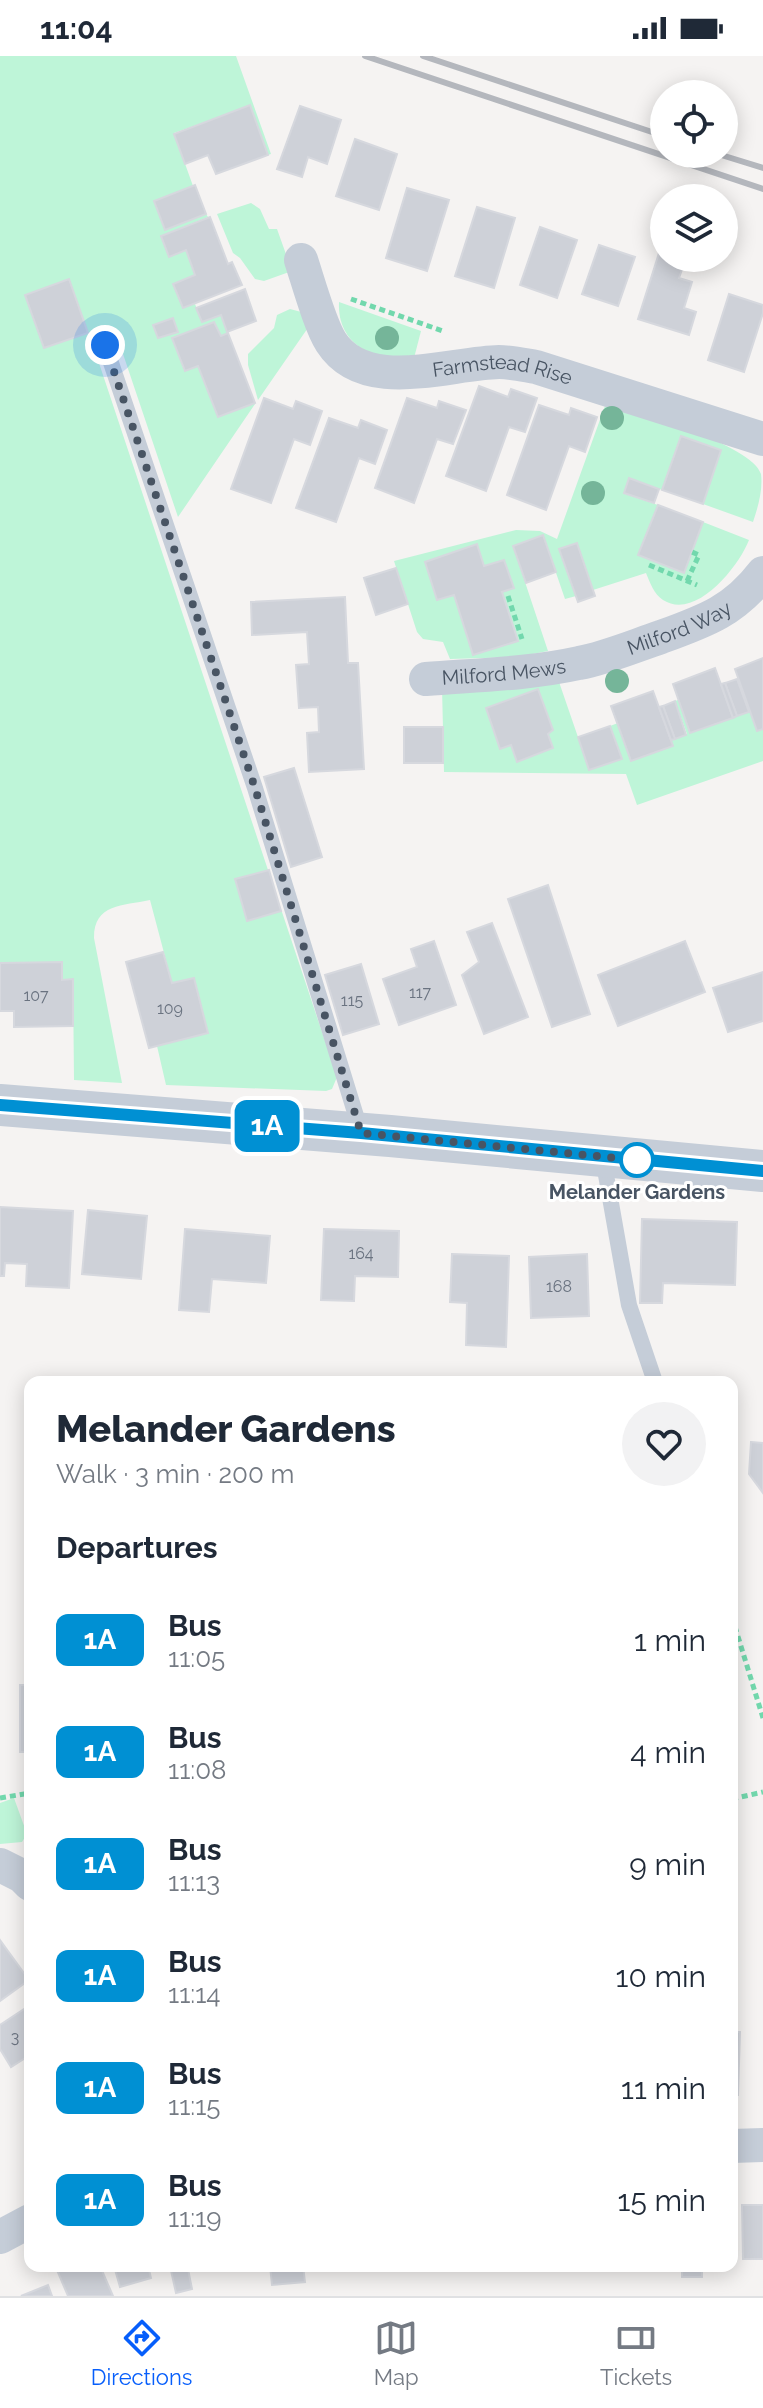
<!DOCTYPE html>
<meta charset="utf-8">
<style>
body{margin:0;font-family:Raleway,sans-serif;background:#f2f2f3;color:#1f2937;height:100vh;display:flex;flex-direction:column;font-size:30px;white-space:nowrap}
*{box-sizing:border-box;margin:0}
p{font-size:26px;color:#747a83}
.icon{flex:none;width:44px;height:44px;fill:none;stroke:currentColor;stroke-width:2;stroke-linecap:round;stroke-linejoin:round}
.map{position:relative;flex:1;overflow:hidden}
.details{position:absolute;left:24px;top:1320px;width:714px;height:896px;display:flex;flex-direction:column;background:#fff;border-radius:16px;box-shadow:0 4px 20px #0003}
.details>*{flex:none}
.badge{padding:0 16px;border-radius:12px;font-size:28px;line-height:52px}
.tools{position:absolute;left:650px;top:24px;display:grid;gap:16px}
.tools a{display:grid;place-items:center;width:88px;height:88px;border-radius:50%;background:#fff;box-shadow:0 4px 20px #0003;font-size:40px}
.you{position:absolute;width:40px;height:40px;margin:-20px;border:6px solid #fff;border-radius:50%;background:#1a73e8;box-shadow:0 0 0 12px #1a73e833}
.map>.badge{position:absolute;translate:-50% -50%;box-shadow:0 0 0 4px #fff}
h2{padding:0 32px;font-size:30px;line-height:72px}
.round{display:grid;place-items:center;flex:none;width:84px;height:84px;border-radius:42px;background:#f2f2f3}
.headline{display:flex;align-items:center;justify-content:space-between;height:136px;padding:0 32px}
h1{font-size:38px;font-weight:800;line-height:60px}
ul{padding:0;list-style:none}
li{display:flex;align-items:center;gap:24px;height:112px;padding:0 32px}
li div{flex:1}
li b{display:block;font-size:30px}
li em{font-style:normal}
li .badge{min-width:88px;font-weight:700;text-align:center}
.status{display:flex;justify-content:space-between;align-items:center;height:56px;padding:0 40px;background:#fff;direction:ltr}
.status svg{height:22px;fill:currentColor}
.tabs{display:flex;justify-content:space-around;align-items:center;height:112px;border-top:2px solid #e0e1e3;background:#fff;font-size:22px;color:#747a83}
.tabs a{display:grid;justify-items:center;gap:4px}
.tabs .current{color:#065efb}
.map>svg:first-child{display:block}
</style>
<div class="status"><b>11:04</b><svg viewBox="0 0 49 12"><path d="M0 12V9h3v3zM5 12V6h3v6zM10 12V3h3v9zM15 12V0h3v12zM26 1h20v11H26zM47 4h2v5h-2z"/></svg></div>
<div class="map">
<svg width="763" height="2240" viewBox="0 0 763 2240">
<rect width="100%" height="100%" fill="#f5f3f2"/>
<g fill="#bef5d8">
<path d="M0 0H236L271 98 268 99 250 50 174 77 193 130 154 146 165 174 206 158 208 161 161 180 169 201 186 194 195 219 174 228 183 252 195 248 202 266 221 259 228 277 221 280 214 266 172 282 184 314 198 310 255 348 178 461 122 295 98 304 337 1021 332 1033 326 1035 166 1029 157 990 208 976 194 922 172 927 150 844C123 850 94 847 94 882L122 1027 74 1024 73 924H62V906L0 907Z"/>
<path d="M251 147 260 153 269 173H277L292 215 264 225 255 223 240 202 233 197 217 158Z"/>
<path d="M339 246 421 275 413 306C375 305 337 290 339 246Z"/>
<path d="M290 253 305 257 312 266 258 344 248 309V298L274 272 277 259Z"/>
<path d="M606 347C637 357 752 388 761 418 763 434 758 451 753 466L703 448 721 395 681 381 662 434 629 422 625 438 658 449 639 499 684 517 703 466 749 484C739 510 696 565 663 544 654 538 650 527 646 517L593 534 576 487 559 493 576 540 565 543 543 479 513 490 548 595 517 601 450 603 443 586 423 583 417 576 394 505 516 474 540 475 557 483Z"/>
<path d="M739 622 763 673V705L637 749 626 718 444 716 442 631 558 623 589 713 621 703 610 670 618 667 631 705 673 690 671 684 687 678 675 645 678 644 691 677 748 656Z"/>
<path d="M14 1742 27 1778 22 1786 0 1788V1747Z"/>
</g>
<g fill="#ced1d8" stroke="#d6d8de" stroke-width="2">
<path d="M250 49 268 99 216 118 208 99 185 108 174 78Z"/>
<path d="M300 50 341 64 327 108 308 101 302 121 277 113Z"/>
<path d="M355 83 397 98 379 154 336 140Z"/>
<path d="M195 129 206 158 165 174 154 145Z"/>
<path d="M407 132 449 144 427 215 386 202Z"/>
<path d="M477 151 515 162 494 232 455 220Z"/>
<path d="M210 161 228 208 232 206 242 229 183 252 173 228 195 219 186 194 169 201 161 180Z"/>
<path d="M540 171 577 184 557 242 520 229Z"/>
<path d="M599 189 635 201 618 250 582 238Z"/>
<path d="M659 197 664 199V202L685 205 679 222 692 226 684 252 696 256 689 279 638 263Z"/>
<path d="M69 223 88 277 44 292 25 239Z"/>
<path d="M245 233 256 265 227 276 221 259 202 266 196 252Z"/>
<path d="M729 238 763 249V257L744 316 708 304Z"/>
<path d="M173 262 178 276 158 282 153 269Z"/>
<path d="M214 266 221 280 228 277 255 347 218 361 198 310 185 315 172 282Z"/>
<path d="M479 330 508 341 511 333 537 342 525 376 509 371 486 435 446 420Z"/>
<path d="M264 342 293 353 296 345 322 355 310 389 294 383 271 447 231 433Z"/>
<path d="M407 342 437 352 439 345 466 354 453 388 437 383 414 447 375 432Z"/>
<path d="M539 349 569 359 571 352 597 361 585 396 569 390 546 454 507 439Z"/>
<path d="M329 362 358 372 361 364 387 374 375 408 359 402 336 466 296 452Z"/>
<path d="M681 380 721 394 703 448 662 434Z"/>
<path d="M629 422 659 433 654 447 624 437Z"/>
<path d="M658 449 703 466 684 517 638 499Z"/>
<path d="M543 479 556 516 526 527 513 490Z"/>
<path d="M577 487 595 540 578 546 559 493Z"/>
<path d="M477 488 484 510 504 504 514 532 502 536 518 585 473 599 454 539 437 544 425 506Z"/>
<path d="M396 512 408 548 376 559 364 522Z"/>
<path d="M345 541 348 607H358L364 713 309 716 307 677 319 676 318 651 299 652 296 609 309 608 307 576 252 579 251 546Z"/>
<path d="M763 602V673L757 675 735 613Z"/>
<path d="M715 612 733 662 690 677 673 628Z"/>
<path d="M737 623 749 656 737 660 725 627Z"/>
<path d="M725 627 737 660 733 662 721 628Z"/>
<path d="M538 633 553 674 548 678 553 692 517 706 511 689 500 693 486 652Z"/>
<path d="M653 635 673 690 631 705 611 650Z"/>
<path d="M675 645 686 679 675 683 663 650Z"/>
<path d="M663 650 675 683 671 684 659 651Z"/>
<path d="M610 670 622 703 589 714 578 681Z"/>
<rect x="404" y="671" width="39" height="36"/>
<path d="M294 712 322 801 291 811 264 721Z"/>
<path d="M269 814 281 855 247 865 235 823Z"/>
<path d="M548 829 590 958 552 971 508 843Z"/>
<path d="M492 867 528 961 484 978 462 919 479 906 467 876Z"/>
<path d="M434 885 456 949 399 969 383 923 417 911 411 893Z"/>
<path d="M685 885 705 936 618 970 598 919Z"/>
<path d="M163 896 172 927 194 922 208 977 149 992 126 906Z"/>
<path d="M62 906V924L73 923V970L14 971V955H0V907Z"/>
<path d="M361 908 379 968 343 979 325 919Z"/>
<path d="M763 916V965L728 976 713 932Z"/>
<path d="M0 1151 73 1155 69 1232 26 1230 27 1208 5 1207 4 1220H0Z"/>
<path d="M88 1154 147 1160 141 1223 82 1218Z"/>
<path d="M642 1163 737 1166 735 1229 663 1227 662 1247H640Z"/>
<path d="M185 1173 270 1180 266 1227 212 1223 209 1256 179 1254Z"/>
<path d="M324 1173 399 1175 398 1221 355 1220 354 1245 321 1244Z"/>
<path d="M452 1198 509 1200 506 1291 466 1289 467 1247 450 1246Z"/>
<path d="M587 1198 589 1260 531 1262 529 1201Z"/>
<path d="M751 1386 763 1387V1437L749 1418Z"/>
<rect x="20" y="1629" width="10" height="67"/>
<path d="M0 1884 29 1924 0 1945Z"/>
<path d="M30 1949V1999L11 2011 0 1993V1969Z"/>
<path d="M732 1976H740L738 2039H732Z"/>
<path d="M742 2149H763V2203H743Z"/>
<path d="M68 2210H100L113 2240H68L57 2214Z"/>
<path d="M114 2210H148L151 2222 120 2231Z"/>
<path d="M170 2210H201L188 2213 192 2233 176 2237Z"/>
<path d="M270 2210H303L305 2226 272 2229Z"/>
<rect x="682" y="2210" width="20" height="11"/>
<path d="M48 2229 52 2240H21Z"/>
</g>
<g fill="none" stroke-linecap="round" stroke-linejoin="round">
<g stroke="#72d8ad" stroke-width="5" stroke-dasharray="6 4" stroke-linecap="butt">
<path d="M351 243 443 275"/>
<path d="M649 509 697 529"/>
<path d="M687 525 699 499 692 496"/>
<path d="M508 540 522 583"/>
<path d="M732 1561 763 1662"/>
<path d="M0 1742 30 1737"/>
<path d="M732 1743 763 1736"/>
</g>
<g stroke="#c5cdd8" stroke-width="16">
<path d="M105 289 255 732 361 1076"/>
<path d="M603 1102 629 1249 655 1326"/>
</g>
<g stroke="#c5cdd8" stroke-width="34">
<path id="s1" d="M301 204C308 225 320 269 331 286 365 339 448 307 499 306 511 306 524 309 536 311L763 383"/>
<path id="s2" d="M426 623C477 619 529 618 579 607 606 602 634 590 661 581 705 565 734 555 763 517"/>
<path d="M0 1809 22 1820 30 1828"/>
<path d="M732 2090 763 2089"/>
<path d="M0 2181 30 2165"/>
</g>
<path stroke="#c5cdd8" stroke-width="42" d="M0 1049 390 1080 763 1115"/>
<g stroke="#b4b7bd" stroke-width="6">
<path d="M365 0 763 133"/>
<path d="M423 0 664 80"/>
<path d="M718 98 763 112"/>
</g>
</g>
<g fill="#75b599">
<circle cx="387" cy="282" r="12"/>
<circle cx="612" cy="362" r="12"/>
<circle cx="593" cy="437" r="12"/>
<circle cx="617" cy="625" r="12"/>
</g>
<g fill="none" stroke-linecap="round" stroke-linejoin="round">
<defs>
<path id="line" d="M0 1049 361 1077 763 1115"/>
</defs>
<use href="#line" stroke="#fff" stroke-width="18"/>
<use href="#line" stroke="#0090d3" stroke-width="12"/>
<path stroke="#485463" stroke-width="8" stroke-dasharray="0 14.4" d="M105 289 255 732 361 1077 637 1104"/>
</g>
<circle fill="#fff" stroke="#0090d3" stroke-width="4" cx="637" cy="1104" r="16"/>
<g text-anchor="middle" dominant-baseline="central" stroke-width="6" stroke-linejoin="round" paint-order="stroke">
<g font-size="16" fill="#6a7380">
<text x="420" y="936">117</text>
<text x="36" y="939">107</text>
<text x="352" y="944">115</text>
<text x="170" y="952">109</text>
<text x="361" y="1197">164</text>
<text x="559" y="1230">168</text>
<text x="15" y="1981">3</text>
</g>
<g font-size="20" fill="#485463" stroke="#fff">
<text stroke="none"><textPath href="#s1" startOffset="270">Farmstead Rise</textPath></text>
<text stroke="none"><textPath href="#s2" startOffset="260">Milford Way</textPath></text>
<text stroke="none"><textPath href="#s2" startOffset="78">Milford Mews</textPath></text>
</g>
<g font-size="20" font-weight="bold" fill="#485463" stroke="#fff">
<text x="637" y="1136">Melander Gardens</text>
</g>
</g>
</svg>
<div class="tools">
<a><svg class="icon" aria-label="locate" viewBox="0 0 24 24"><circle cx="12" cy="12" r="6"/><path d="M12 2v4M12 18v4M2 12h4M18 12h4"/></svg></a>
<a><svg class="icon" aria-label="layers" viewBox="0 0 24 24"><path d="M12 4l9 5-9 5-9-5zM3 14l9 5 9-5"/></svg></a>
</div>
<div class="you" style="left:105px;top:289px"></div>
<b class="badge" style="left:267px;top:1070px;background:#0090d3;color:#fff">1A</b>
<section class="details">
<div class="headline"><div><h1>Melander Gardens</h1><p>Walk · 3 min · 200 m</p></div><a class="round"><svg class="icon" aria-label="heart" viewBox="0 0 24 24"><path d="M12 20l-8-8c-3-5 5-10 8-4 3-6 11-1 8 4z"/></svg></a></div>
<h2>Departures</h2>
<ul>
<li><span class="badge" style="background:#0090d3;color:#fff">1A</span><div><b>Bus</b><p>11:05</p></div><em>1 min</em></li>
<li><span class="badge" style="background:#0090d3;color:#fff">1A</span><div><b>Bus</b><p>11:08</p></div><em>4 min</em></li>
<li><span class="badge" style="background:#0090d3;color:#fff">1A</span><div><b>Bus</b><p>11:13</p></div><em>9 min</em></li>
<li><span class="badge" style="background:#0090d3;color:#fff">1A</span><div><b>Bus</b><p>11:14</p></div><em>10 min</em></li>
<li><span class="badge" style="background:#0090d3;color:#fff">1A</span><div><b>Bus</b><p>11:15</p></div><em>11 min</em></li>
<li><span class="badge" style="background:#0090d3;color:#fff">1A</span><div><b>Bus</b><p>11:19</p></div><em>15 min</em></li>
</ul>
</section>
</div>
<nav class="tabs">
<a class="current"><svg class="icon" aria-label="directions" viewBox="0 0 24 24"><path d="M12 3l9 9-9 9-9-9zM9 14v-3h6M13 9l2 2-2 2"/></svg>Directions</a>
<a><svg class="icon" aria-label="map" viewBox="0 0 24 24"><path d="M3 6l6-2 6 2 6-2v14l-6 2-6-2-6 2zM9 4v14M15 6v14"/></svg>Map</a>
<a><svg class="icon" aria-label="tickets" viewBox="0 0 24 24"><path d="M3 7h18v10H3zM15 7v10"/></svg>Tickets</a>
</nav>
